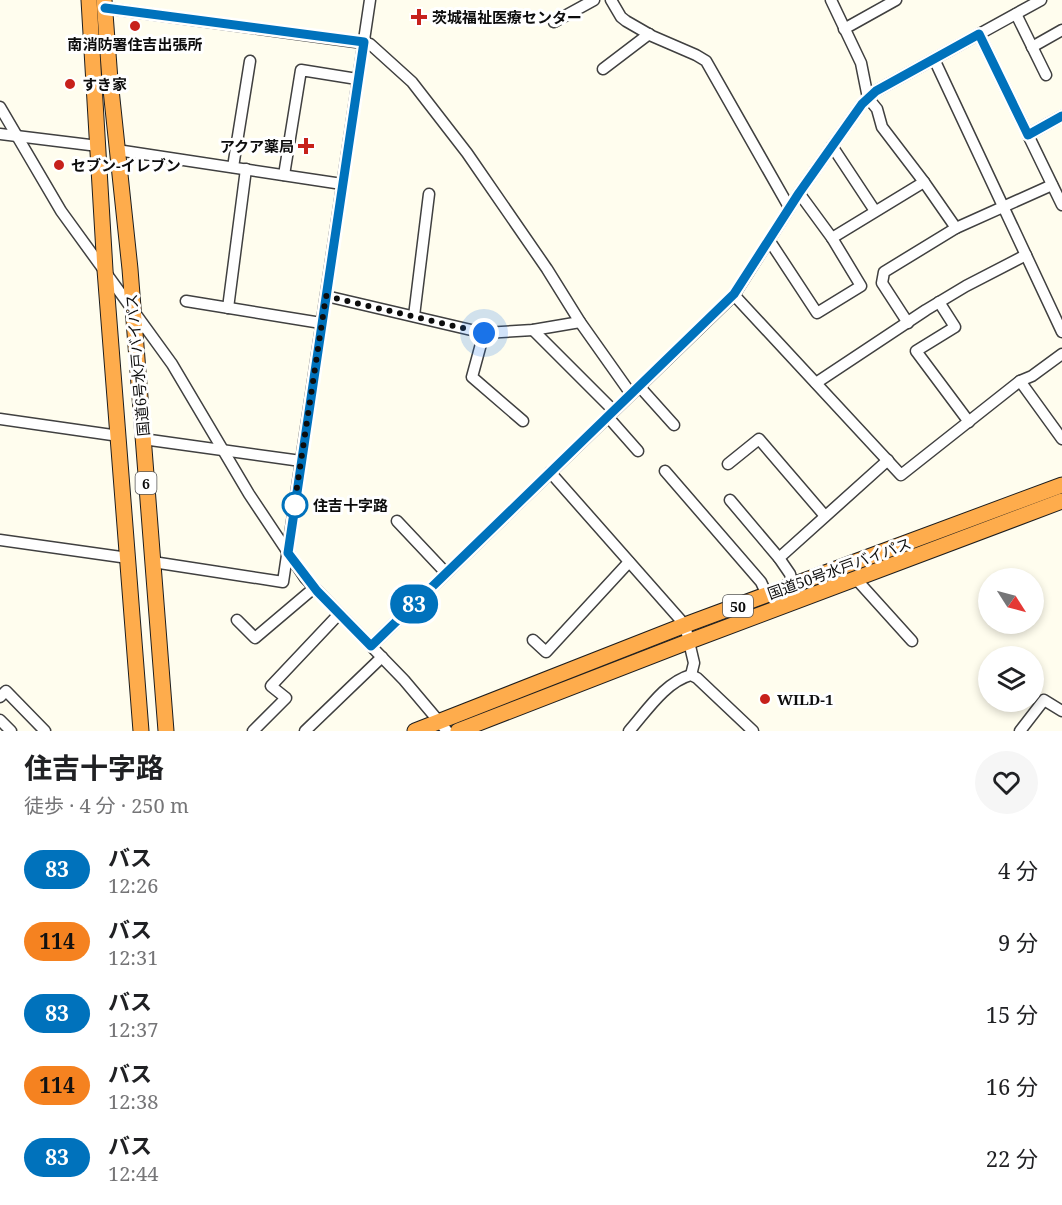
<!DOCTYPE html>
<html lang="ja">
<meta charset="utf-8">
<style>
body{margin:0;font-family:"Noto Serif","Noto Sans JP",serif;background:#f6f6f6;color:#202124;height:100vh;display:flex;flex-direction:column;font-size:22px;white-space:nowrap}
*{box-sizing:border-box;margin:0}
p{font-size:20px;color:#757577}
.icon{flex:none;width:33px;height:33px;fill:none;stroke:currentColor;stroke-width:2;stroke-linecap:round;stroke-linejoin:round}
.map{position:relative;height:731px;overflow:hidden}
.drawer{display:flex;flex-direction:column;background:#fff;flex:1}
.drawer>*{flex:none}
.badge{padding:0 12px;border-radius:20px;font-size:21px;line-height:39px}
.needle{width:39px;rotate:126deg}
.fabs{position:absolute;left:978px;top:568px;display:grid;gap:12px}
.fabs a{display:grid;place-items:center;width:66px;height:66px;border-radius:50%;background:#fff;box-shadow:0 3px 9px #0003;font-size:30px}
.you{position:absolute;width:30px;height:30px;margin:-15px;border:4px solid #fff;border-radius:50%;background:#1a73e8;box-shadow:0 0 0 9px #1a73e833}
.map>.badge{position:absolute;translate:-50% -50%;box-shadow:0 0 0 3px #fff}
.round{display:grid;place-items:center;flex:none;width:63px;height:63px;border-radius:32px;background:#f6f6f6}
.headline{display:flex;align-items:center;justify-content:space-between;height:102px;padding:0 24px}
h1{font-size:28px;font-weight:700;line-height:45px}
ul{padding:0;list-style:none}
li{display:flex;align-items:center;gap:18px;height:72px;padding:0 24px}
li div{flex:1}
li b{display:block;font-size:22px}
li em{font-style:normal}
li .badge{min-width:66px;font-weight:700;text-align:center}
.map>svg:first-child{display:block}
</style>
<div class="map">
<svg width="1062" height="731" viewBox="0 0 1062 731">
<rect width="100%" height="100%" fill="#fffdee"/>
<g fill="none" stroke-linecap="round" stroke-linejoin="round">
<defs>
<g id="minor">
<path d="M611 0 621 17 626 21 652 36 696 55 706 61 789 207"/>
<path d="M831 0 861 63 868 98 877 109 882 127 924 182 956 228"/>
<path d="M105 8 370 44 412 82 467 153 547 269 580 322 631 394"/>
<path d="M1016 14 1046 75"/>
<path d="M554 22 594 0"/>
<path d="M844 29 896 0"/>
<path d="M979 34 1062 205"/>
<path d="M1032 47 1062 30"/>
<path d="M934 59 1062 332"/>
<path d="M603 69 649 34"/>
<path d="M0 107 61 211 172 364 249 494 305 578 404 680 447 731"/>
<path d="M0 134 98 146"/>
<path d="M1028 135 1062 116"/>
<path d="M832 146 875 211"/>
<path d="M117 150 342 184"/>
<path d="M233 167 250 61"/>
<path d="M284 175 301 70 357 79"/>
<path d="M832 238 924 182"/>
<path d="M769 240 817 313 861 286 832 238 799 193"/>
<path d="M734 295 901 475 1020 381 1032 376 1062 354"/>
<path d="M326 296 484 333 533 330 580 322"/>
<path d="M186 301 321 323"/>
<path d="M939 302 955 327 916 351 969 422"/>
<path d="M228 308 246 169"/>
<path d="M414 316 429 194"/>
<path d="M908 323 882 283 884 272 956 228 1052 185"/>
<path d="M533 330 614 411"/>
<path d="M484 333 472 377 523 421"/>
<path d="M1020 381 1062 439"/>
<path d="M816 383 926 310 966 286 1026 255"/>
<path d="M639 386 674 425"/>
<path d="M608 417 638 451"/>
<path d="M0 419 119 436"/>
<path d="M143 439 301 461"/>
<path d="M728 464 759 439 825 516"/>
<path d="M665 471 761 582 767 595"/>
<path d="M550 472 685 625 694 663 691 675"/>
<path d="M730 500 779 558"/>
<path d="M397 521 446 573"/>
<path d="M0 540 128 558"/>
<path d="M153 562 283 582 370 0"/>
<path d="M856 579 912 641"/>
<path d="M793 586 790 574 779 558 888 460"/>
<path d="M237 620 255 638 314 588"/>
<path d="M533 640 546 652 629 562"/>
<path d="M371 646 734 295 799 193 862 104 876 91 1041 0"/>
<path d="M0 697 6 691 45 731"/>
<path d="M0 720 11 731"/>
<path d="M253 731 286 698 271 686 339 614"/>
<path d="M305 731 382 657"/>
<path d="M629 731C646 712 665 682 691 675L697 678 753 731"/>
<path d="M1020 731 1044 700 1062 711"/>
</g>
<g id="highway">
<path d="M89 0 105 270 141 731"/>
<path d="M104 0 110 80 130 269 166 731"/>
<path d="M415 731 685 625 1062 485"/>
<path d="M458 731 690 641 1062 501"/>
</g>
</defs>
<use href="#minor" stroke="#404040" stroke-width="13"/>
<use href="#highway" stroke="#1e1e1e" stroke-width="17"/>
<use href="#minor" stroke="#fff" stroke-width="10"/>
<use href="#highway" stroke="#feac4c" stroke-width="15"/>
</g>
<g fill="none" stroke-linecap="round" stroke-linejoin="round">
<defs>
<path id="line" d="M105 8 364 42 288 553 317 591 371 646 734 294 799 193 862 104 876 91 979 34 1028 135 1062 116"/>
</defs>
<use href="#line" stroke="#fff" stroke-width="14"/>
<use href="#line" stroke="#0072bc" stroke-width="9"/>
<path stroke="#0d0d0d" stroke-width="6" stroke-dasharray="0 10.8" d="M295 505 294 507 326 296 484 333"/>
</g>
<g fill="#c7211b" stroke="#fff" stroke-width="2">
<path d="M416 8h6v6h6v6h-6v6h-6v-6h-6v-6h6z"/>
<circle cx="135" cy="26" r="6"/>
<circle cx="70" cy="84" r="6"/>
<path d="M303 137h6v6h6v6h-6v6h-6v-6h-6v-6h6z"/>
<circle cx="59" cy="165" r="6"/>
<circle cx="765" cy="699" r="6"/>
</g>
<circle fill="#fff" stroke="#0072bc" stroke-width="3" cx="295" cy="505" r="12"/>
<g text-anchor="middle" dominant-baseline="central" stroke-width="6" stroke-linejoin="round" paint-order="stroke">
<g fill="#fff" stroke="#565656" stroke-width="1.5">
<rect x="135.5" y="472" width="21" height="22" rx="4.5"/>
<rect x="723" y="595" width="30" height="22" rx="4.5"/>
</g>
<g font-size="14" font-weight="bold" fill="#0d0d0d">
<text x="146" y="483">6</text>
<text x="738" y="606">50</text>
</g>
<g font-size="15" font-weight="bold" fill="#0d0d0d" stroke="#fff" text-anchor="start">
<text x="432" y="17">茨城福祉医療センター</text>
<text x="135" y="44" text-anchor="middle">南消防署住吉出張所</text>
<text x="82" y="84">すき家</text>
<text x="294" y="146" text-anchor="end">アクア薬局</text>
<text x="71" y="165">セブン-イレブン</text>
<text x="777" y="699">WILD-1</text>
</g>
<g font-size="15" fill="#0d0d0d" stroke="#fff">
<text transform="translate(137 365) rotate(-95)">国道6号水戸バイパス</text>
<text transform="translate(839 568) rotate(-20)">国道50号水戸バイパス</text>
</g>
<g font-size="15" font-weight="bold" fill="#0d0d0d" stroke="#fff" text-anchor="start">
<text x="313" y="505">住吉十字路</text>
</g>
</g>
</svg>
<div class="fabs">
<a><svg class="needle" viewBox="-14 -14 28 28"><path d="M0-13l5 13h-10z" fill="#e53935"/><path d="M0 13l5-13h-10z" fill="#757577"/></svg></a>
<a><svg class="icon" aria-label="layers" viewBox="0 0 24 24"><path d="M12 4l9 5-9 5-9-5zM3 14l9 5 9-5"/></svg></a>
</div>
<div class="you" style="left:484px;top:333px"></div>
<b class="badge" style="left:414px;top:604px;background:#0072bc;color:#fff">83</b>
</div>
<section class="drawer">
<div class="headline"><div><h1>住吉十字路</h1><p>徒歩 · 4 分 · 250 m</p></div><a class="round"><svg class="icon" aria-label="heart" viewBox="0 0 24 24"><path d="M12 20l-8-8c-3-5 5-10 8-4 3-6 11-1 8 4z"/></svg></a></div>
<ul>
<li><span class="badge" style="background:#0072bc;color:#fff">83</span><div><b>バス</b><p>12:26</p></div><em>4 分</em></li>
<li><span class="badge" style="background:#f58220;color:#111">114</span><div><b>バス</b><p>12:31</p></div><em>9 分</em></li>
<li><span class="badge" style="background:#0072bc;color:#fff">83</span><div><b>バス</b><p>12:37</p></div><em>15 分</em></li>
<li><span class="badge" style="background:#f58220;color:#111">114</span><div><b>バス</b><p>12:38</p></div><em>16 分</em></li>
<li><span class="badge" style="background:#0072bc;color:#fff">83</span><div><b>バス</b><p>12:44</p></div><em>22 分</em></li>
</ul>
</section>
